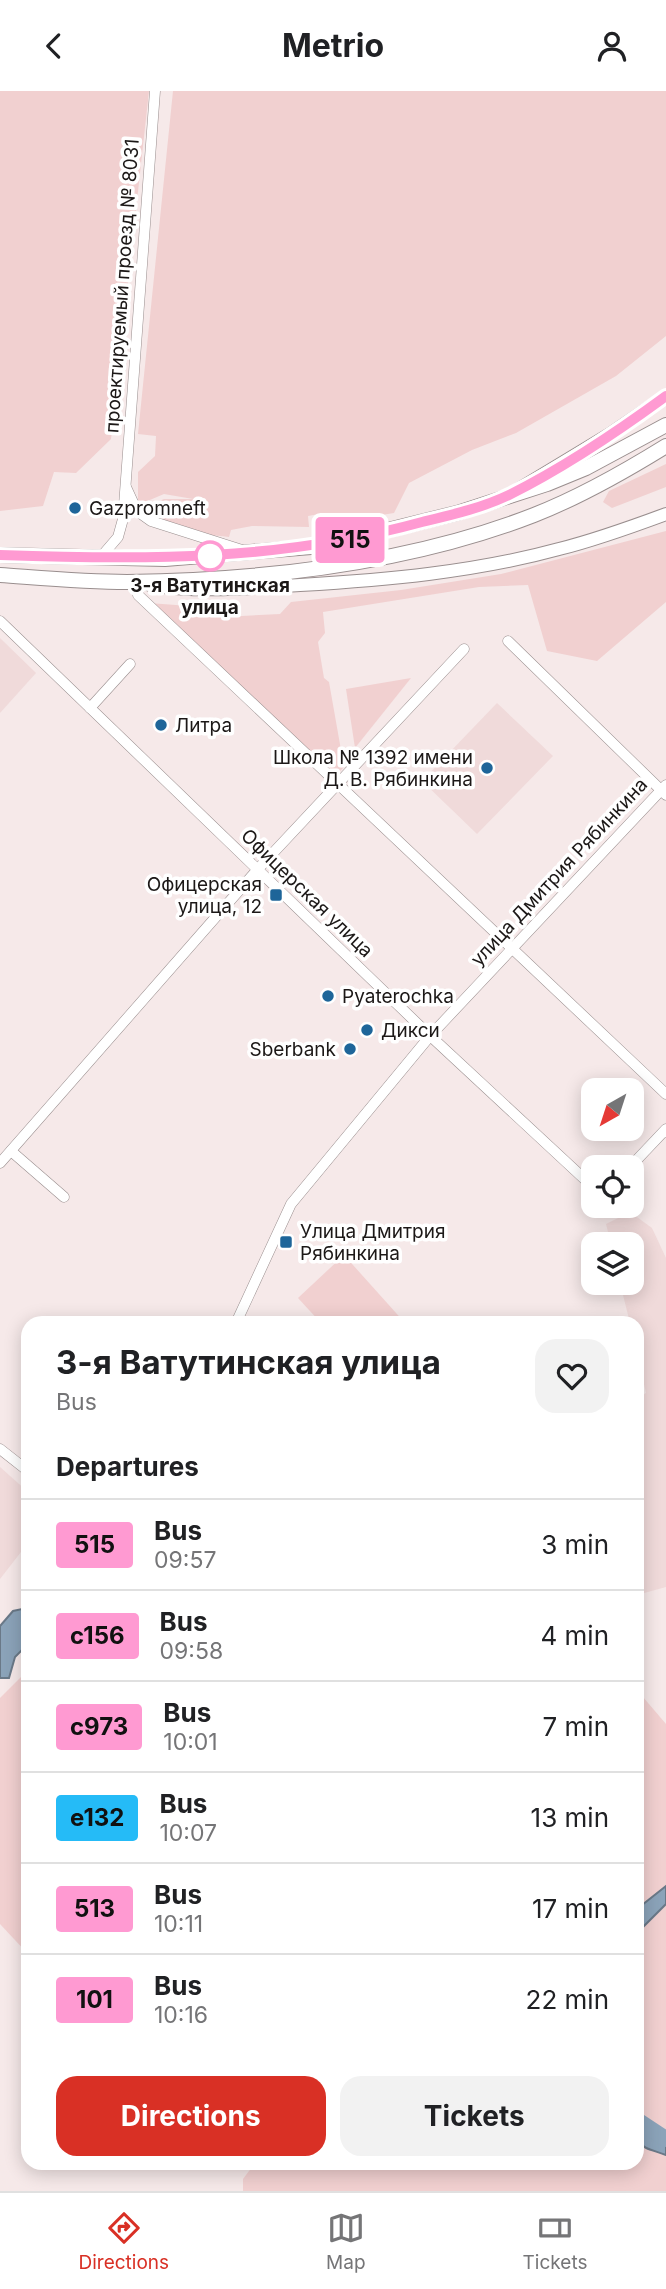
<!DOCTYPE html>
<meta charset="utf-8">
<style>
body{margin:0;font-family:Inter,sans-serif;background:#f2f2f2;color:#202124;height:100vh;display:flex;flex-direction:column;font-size:26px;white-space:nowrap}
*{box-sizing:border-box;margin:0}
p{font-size:23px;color:#757577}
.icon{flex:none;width:38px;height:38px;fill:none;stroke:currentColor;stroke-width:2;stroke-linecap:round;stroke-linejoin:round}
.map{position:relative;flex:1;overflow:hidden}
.drawer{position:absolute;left:21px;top:1225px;width:623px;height:854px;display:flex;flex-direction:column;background:#fff;border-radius:21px;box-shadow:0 4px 18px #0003}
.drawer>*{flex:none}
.badge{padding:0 14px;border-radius:5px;font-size:24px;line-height:46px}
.needle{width:46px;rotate:219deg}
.tools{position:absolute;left:581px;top:987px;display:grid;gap:14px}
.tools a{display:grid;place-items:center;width:63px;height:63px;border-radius:14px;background:#fff;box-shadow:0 4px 18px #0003;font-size:35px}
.map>.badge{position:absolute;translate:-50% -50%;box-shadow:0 0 0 4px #fff}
h2{padding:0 35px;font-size:26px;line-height:63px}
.round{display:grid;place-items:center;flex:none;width:74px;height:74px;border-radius:21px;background:#f2f2f2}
.head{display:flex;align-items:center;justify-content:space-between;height:119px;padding:0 35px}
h1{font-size:33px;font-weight:700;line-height:52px}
.cta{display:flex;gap:14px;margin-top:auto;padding:14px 35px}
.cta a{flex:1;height:80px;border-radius:21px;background:#d93025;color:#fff;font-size:28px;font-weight:700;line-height:80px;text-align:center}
.cta a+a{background:#f2f2f2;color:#202124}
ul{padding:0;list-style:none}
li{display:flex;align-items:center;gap:21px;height:91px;padding:0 35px;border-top:2px solid #e0e0e0}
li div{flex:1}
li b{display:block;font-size:26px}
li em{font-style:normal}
li .badge{min-width:77px;font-weight:700;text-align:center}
header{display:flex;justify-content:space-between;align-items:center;height:91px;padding:0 35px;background:#fff;font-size:32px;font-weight:700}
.tabs{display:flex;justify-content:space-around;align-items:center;height:98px;border-top:2px solid #e0e0e0;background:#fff;font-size:19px;color:#757577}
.tabs a{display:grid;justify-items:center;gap:4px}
.tabs .active{color:#d93025}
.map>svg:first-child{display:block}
</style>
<header><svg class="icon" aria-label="back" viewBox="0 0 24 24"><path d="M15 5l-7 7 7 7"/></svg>Metrio<svg class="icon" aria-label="person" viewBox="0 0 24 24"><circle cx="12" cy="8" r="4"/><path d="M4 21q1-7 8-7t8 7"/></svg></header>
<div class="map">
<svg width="666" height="2100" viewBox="0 0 666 2100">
<rect width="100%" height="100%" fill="#f6e9e9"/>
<g fill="#f0dada">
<path d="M0 547 36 582 0 622Z"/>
<path d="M497 612 553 665 477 743 422 690Z"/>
<path d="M630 1121 652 1137 666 1167V1496L637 1504V1308L646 1302 637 1263V1232H630L620 1192H632V1153H611L606 1133Z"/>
<path d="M0 1376 28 1401V1452L0 1488Z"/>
</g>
<g fill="#f1d0d0">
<path d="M0 0H149L111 348 76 382 54 381 43 415 0 420Z"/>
<path d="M173 0H666V245L616 285 516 342 472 359 409 392 394 422 324 433 319 423 308 425 309 436 252 435 231 439 229 446C199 442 162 444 141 418L164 408H193L164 403 138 414V381L155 365 156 345 138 343Z"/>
<path d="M666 373V396L612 417 603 411 609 400Z"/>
<path d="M666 440V511L597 570 547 560 528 494 479 496 323 521 325 542 318 551 324 587 329 591 344 676 334 686 149 512 216 517 222 526 280 523 291 511 401 499 501 483Z"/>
<path d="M411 587 355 657 346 598Z"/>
<path d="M344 1164 405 1232H321L298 1207Z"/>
<path d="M28 1579V1863L0 1833V1607Z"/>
<path d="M637 1599 666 1633V1795L637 1818Z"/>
<path d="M664 1812 666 1813V2049L637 2031V1842Z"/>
<path d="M637 2050 640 2055 666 2064V2100H243V2088L255 2072H637Z"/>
</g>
<g fill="#8ba3b9" stroke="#6a7988" stroke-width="2">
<path d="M22 1518 28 1524V1548L25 1556 15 1566 9 1587H0V1535L13 1520Z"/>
<path d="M666 1795V1813L637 1842V1818Z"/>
<path d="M637 2031 666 2049V2064C642 2055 637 2059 637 2031Z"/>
</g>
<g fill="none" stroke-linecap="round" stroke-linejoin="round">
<path stroke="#8ba3b9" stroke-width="16" d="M637 2029 666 2048"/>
<defs>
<g id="minor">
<path d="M126 396 137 420 151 430 242 459"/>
<path d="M100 467 118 446 123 428 155 0"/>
<path d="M138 504 666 1003"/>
<path d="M0 530 425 940 593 1096"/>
<path d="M508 550 666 704"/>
<path d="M90 617 130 573"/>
<path d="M11 1060 64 1106"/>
<path d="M0 1072 258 778 464 558"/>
<path d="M630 1076 666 1038"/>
<path d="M236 1232 291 1113 430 945 666 694"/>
<path d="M0 1358 28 1380"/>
</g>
<g id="major">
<path d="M519 398 610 343 666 305"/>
<path d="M150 494C199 502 250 497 300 494 386 489 475 481 559 458 595 449 631 436 666 423"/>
</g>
<g id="highway">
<path d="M0 464 165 468 323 455 457 422 547 393 586 377 666 334"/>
<path d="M0 484C42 487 85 491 127 491 263 489 408 473 534 424 580 406 624 381 666 355"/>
</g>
</defs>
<use href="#minor" stroke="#998e8e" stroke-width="11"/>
<use href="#major" stroke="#998e8e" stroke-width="14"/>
<use href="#highway" stroke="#998e8e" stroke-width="16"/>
<use href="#minor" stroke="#fff" stroke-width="10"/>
<use href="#major" stroke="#fff" stroke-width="12"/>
<use href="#highway" stroke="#fff" stroke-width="14"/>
</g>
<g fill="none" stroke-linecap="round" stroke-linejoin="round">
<defs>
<path id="line" d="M0 464C146 469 280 470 422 431 451 424 482 417 509 404 563 377 617 341 666 305"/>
</defs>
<use href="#line" stroke="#fff" stroke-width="16"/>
<use href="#line" stroke="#ff9ad2" stroke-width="10"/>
</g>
<g fill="#1e6599" stroke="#fff" stroke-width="2.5">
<circle cx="75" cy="417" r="7"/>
<circle cx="161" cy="634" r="7"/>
<circle cx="487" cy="677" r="7"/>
<rect x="269" y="797" width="14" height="14" rx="3.5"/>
<circle cx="328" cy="905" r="7"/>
<circle cx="367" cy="939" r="7"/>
<circle cx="350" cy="958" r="7"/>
<rect x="279" y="1144" width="14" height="14" rx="3.5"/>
</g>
<circle fill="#fff" stroke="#ff9ad2" stroke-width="3.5" cx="210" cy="465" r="14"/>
<g text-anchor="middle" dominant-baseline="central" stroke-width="7" stroke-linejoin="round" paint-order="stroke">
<g font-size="19" fill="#1c1817" stroke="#fff">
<text transform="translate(122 195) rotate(-86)">проектируемый проезд № 8031</text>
<text transform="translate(559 781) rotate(-47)">улица Дмитрия Рябинкина</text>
<text transform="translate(307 802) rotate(44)">Офицерская улица</text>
</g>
<g font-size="19" fill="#1c1817" stroke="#fff" text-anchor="start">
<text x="89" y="417">Gazpromneft</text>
<text x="175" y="634">Литра</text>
<text x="473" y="666" text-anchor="end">Школа № 1392 имени<tspan x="473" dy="22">Д. В. Рябинкина</tspan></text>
<text x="262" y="793" text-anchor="end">Офицерская<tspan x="262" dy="22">улица, 12</tspan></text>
<text x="342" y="905">Pyaterochka</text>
<text x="381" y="939">Дикси</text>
<text x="336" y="958" text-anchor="end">Sberbank</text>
<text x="300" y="1140">Улица Дмитрия<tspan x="300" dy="22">Рябинкина</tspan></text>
</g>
<g font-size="19" font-weight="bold" fill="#1c1817" stroke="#fff">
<text x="210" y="494">3-я Ватутинская<tspan x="210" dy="22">улица</tspan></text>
</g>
</g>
</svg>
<div class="tools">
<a><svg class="needle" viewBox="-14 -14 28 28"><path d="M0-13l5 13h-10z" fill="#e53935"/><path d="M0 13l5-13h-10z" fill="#757577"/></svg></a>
<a><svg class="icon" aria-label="locate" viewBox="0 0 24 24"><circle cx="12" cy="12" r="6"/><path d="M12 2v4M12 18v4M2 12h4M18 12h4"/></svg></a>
<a><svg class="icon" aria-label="layers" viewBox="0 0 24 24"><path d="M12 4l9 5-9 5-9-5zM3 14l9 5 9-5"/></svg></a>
</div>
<b class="badge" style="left:350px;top:449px;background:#ff9ad2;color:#111">515</b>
<section class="drawer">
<div class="head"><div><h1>3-я Ватутинская улица</h1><p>Bus</p></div><a class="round"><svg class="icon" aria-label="heart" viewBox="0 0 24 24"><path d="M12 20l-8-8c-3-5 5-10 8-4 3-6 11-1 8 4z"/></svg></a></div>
<h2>Departures</h2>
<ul>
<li><span class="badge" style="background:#ff9ad2;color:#111">515</span><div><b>Bus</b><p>09:57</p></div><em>3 min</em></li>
<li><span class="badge" style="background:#ff9ad2;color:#111">с156</span><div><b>Bus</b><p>09:58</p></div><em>4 min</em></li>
<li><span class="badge" style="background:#ff9ad2;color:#111">с973</span><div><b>Bus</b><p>10:01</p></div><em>7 min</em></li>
<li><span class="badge" style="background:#25bbf7;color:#111">е132</span><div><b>Bus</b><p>10:07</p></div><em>13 min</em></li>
<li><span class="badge" style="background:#ff9ad2;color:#111">513</span><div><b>Bus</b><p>10:11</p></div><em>17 min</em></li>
<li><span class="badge" style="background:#ff9ad2;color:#111">101</span><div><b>Bus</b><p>10:16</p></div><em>22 min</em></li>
</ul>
<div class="cta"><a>Directions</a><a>Tickets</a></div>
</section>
</div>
<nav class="tabs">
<a class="active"><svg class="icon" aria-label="directions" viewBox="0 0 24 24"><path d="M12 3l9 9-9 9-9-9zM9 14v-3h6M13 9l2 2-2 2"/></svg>Directions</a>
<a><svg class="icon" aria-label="map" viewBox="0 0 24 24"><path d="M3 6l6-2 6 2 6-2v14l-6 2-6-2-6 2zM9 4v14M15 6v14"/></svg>Map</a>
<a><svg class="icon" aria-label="tickets" viewBox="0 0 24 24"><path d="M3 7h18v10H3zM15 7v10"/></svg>Tickets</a>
</nav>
